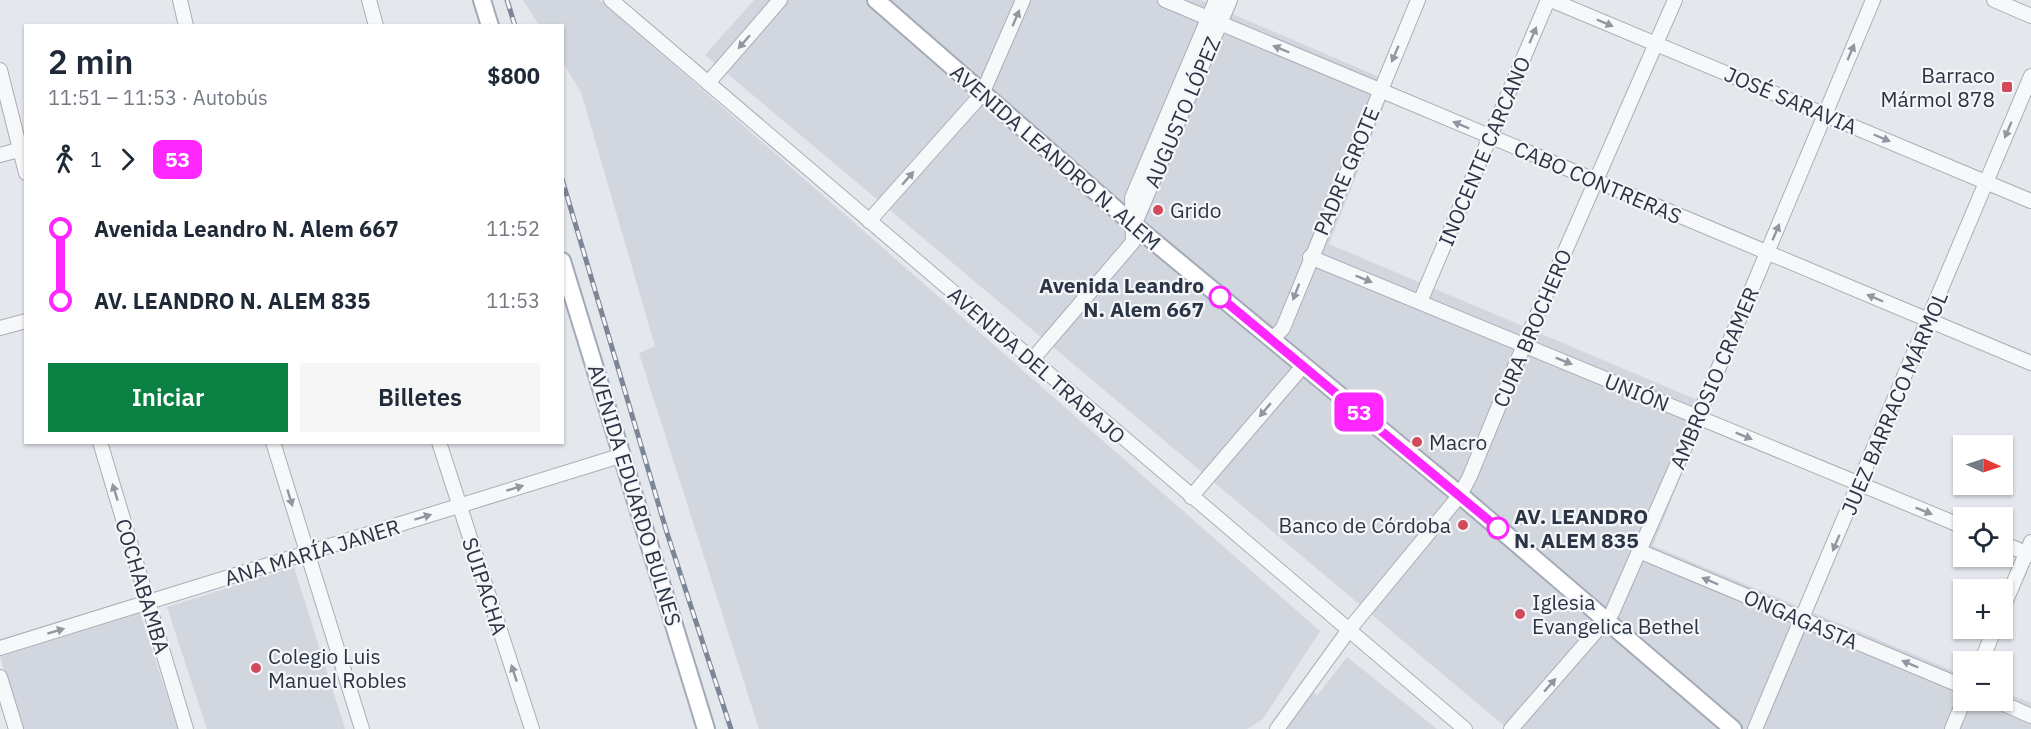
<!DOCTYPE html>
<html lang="es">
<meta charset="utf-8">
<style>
body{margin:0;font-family:"IBM Plex Sans",sans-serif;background:#f6f6f7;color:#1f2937;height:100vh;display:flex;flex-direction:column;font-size:22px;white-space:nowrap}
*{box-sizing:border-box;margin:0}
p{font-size:20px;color:#747a83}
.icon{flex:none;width:33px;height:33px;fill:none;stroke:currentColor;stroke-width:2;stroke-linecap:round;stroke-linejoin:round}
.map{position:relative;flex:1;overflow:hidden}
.drawer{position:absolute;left:24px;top:24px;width:540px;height:420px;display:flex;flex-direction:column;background:#fff;border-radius:0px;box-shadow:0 2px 4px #0004}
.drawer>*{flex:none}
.badge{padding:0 12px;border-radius:9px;font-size:21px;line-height:39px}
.needle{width:39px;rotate:93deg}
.tools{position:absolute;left:1953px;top:435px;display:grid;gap:12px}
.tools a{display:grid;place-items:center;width:60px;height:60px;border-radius:0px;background:#fff;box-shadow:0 2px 4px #0004;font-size:30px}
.map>.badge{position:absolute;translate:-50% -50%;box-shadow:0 0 0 3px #fff}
.legs{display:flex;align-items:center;gap:9px;height:66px;padding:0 24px;font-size:20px}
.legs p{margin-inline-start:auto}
.headline{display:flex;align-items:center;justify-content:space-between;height:102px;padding:0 24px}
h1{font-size:33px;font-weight:600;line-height:45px}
.action{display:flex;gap:12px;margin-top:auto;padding:12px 24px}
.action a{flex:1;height:69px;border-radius:0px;background:#0b8043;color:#fff;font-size:24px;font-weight:600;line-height:69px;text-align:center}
.action a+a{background:#f6f6f7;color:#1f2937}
ul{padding:0 24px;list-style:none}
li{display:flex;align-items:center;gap:21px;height:72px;font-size:22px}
li i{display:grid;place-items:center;width:9px;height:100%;margin:0 8px;background:currentColor}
li i::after{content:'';width:15px;height:15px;margin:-8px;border:4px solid;border-radius:50%;background:#fff}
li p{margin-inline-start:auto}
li:first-child i{background:linear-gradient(#0000 50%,currentColor 0)}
li:last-child i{background:linear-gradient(currentColor 50%,#0000 0)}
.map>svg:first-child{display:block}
</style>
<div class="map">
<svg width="2031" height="729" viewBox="0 0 2031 729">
<rect width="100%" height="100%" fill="#e4e7ec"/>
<g fill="#d2d6de">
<path d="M523 0H600L1320 631 1263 719 1247 729H759L639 353 655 346 581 92 563 63 562 26 539 25Z"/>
<path d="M754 0H1200L1393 83 1329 244 1709 405 1653 546 1963 675 1964 700H2002L2003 692 2031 703V729H1508L705 55Z"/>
<path d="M294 567 345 729H207L167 607Z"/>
<path d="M140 613 178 729H23L0 657Z"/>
<path d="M1347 657 1437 729H1285L1313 690 1317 696Z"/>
</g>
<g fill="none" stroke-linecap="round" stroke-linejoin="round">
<defs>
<g id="minor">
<path d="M180 0 186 26"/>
<path d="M369 0 376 26"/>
<path d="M611 0 1465 729"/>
<path d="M1165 0 2031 363"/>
<path d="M1551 0 2031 201"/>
<path d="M1994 0 2031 16"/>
<path d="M0 70 26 173"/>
<path d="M708 83 780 0"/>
<path d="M0 155 26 148"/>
<path d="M869 221 982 94 1023 0"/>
<path d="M1135 223 1230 0"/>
<path d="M1310 257 1964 527"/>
<path d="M1420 302 1548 0"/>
<path d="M0 328 26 321"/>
<path d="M1272 340 1283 328 1418 0"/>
<path d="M1031 361 1133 242 1132 198 1216 0"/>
<path d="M100 442 186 729"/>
<path d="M273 442 362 729"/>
<path d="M439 442 532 729"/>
<path d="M1191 497 1303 366"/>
<path d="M2002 543 2031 555"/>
<path d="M1639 551 1964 687"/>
<path d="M2002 610 2031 542"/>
<path d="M0 648 623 455"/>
<path d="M1981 662 1995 628"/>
<path d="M0 677 16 729"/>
<path d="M1995 700 2031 716"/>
<path d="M1277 729 1348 631 1460 495 1470 476 1524 345 1675 0"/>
<path d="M1511 729 1612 613 1698 417 1873 0"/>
<path d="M1755 729 2031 76"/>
<path d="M1952 729 1964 700"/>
</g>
<g id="major">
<path d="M482 0 490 26"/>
<path d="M876 0 1134 225 1460 495 1733 729"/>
<path d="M562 261 706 729"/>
</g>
</defs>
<use href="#minor" stroke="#a9aeb7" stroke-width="16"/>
<use href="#major" stroke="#a3abb8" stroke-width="20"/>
<use href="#minor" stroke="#f7f8fa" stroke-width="14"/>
<use href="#major" stroke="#fff" stroke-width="16"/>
<defs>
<g id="rail">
<path d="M507 0 515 26"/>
<path d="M562 179 667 533 731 729"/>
</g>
</defs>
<use href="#rail" stroke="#7d8696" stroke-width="5"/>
<use href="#rail" stroke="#f4f6f9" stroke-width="3" stroke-dasharray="9" stroke-linecap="butt"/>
</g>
<defs><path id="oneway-solid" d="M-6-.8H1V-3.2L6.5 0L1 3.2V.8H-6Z" transform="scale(1.5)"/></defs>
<g fill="#9196a0">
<use href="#oneway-solid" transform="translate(1016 18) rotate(-67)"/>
<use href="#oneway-solid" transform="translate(1605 23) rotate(23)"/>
<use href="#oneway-solid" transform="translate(1533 35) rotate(-67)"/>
<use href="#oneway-solid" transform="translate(744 42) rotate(131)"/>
<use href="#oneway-solid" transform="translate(1281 49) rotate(-157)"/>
<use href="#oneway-solid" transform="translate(1851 52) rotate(-67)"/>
<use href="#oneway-solid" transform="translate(1395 54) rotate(113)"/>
<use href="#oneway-solid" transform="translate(1461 125) rotate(-157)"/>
<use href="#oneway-solid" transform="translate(2008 130) rotate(113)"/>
<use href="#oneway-solid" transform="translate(1882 138) rotate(23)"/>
<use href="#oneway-solid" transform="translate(908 178) rotate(-49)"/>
<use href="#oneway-solid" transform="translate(1776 232) rotate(-67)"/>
<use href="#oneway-solid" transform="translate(1364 279) rotate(22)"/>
<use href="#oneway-solid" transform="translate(1296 292) rotate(111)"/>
<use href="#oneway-solid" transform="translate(1875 298) rotate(-157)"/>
<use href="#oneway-solid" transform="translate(1564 361) rotate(22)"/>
<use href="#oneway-solid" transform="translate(1265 410) rotate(130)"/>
<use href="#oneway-solid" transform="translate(1744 436) rotate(22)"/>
<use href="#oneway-solid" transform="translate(515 488) rotate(-17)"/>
<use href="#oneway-solid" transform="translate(115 492) rotate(-107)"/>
<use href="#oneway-solid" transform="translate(290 498) rotate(73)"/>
<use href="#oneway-solid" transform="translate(1924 511) rotate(22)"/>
<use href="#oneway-solid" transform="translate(423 517) rotate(-17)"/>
<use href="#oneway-solid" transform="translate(1836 543) rotate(113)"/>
<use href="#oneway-solid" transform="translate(1710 581) rotate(-157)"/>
<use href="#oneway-solid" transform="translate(56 631) rotate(-17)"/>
<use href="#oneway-solid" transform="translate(1910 664) rotate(-157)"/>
<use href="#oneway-solid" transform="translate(514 673) rotate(-108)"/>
<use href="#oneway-solid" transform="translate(1550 685) rotate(-49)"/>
</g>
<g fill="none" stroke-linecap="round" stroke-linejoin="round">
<defs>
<path id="line-1" d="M1220 297 1498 528"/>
</defs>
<use href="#line-1" stroke="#fff" stroke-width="14"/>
<use href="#line-1" stroke="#fe27ff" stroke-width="9"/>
</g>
<g fill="#d1495b" stroke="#f4f6f9" stroke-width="2">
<rect x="2001" y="81" width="12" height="12" rx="3"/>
<circle cx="1158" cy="210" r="6"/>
<circle cx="1417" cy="442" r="6"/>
<circle cx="1463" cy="525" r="6"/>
<circle cx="1520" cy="614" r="6"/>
<circle cx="256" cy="668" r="6"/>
</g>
<g fill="#fff" stroke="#fe27ff" stroke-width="3">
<circle cx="1220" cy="297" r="10"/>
<circle cx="1498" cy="528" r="10"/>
</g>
<g text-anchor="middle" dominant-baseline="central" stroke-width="4.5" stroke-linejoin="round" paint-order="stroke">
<g font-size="21" fill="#2b3445" stroke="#f4f6f9" text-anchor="start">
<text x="1995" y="75" text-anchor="end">Barraco<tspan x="1995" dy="24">Mármol 878</tspan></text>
<text x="1170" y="210">Grido</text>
<text x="1429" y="442">Macro</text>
<text x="1451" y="525" text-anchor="end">Banco de Córdoba</text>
<text x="1532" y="602">Iglesia<tspan x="1532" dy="24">Evangelica Bethel</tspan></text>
<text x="268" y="656">Colegio Luis<tspan x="268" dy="24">Manuel Robles</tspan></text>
</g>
<g font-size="21" fill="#2b3445" stroke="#f4f6f9">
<text transform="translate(1791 100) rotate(23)">JOSÉ SARAVIA</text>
<text transform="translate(1182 112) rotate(-67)">AUGUSTO LÓPEZ</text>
<text transform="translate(1484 151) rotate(-67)">INOCENTE CARCANO</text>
<text transform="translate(1056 157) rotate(41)">AVENIDA LEANDRO N. ALEM</text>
<text transform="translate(1346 171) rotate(-67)">PADRE GROTE</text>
<text transform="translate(1598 182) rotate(23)">CABO CONTRERAS</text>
<text transform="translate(1532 328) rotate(-67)">CURA BROCHERO</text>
<text transform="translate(1037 365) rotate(41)">AVENIDA DEL TRABAJO</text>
<text transform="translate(1714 378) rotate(-67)">AMBROSIO CRAMER</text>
<text transform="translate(1637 392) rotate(22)">UNIÓN</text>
<text transform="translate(1894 403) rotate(-67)">JUEZ BARRACO MÁRMOL</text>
<text transform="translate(635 495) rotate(73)">AVENIDA EDUARDO BULNES</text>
<text transform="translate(312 552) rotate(-17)">ANA MARÍA JANER</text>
<text transform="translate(143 586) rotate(73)">COCHABAMBA</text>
<text transform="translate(485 586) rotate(72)">SUIPACHA</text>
<text transform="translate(1801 619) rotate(23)">ONGAGASTA</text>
</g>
<g font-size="21" font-weight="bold" fill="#2b3445" stroke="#f4f6f9" text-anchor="end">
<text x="1204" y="285">Avenida Leandro<tspan x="1204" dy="24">N. Alem 667</tspan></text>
<text x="1514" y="516" text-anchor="start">AV. LEANDRO<tspan x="1514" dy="24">N. ALEM 835</tspan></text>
</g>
</g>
</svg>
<div class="tools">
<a><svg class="needle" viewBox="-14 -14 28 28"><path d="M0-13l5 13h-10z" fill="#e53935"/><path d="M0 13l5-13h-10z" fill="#747a83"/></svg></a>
<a><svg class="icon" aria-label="locate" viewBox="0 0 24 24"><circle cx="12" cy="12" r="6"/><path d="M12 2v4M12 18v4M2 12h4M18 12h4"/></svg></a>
<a>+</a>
<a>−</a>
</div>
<b class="badge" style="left:1359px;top:412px;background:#fe27ff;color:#fff">53</b>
<section class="drawer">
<div class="headline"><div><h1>2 min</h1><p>11:51 – 11:53 · Autobús</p></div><b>$800</b></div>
<div class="legs"><svg class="icon" aria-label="walk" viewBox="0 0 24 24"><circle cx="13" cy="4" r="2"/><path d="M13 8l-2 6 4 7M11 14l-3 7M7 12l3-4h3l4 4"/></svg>1<svg class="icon" aria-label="forward" viewBox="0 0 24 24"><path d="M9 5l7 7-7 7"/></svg><b class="badge" style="background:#fe27ff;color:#fff">53</b></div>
<ul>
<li><i style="color:#fe27ff"></i><b>Avenida Leandro N. Alem 667</b><p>11:52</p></li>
<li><i style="color:#fe27ff"></i><b>AV. LEANDRO N. ALEM 835</b><p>11:53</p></li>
</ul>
<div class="action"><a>Iniciar</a><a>Billetes</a></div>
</section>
</div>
